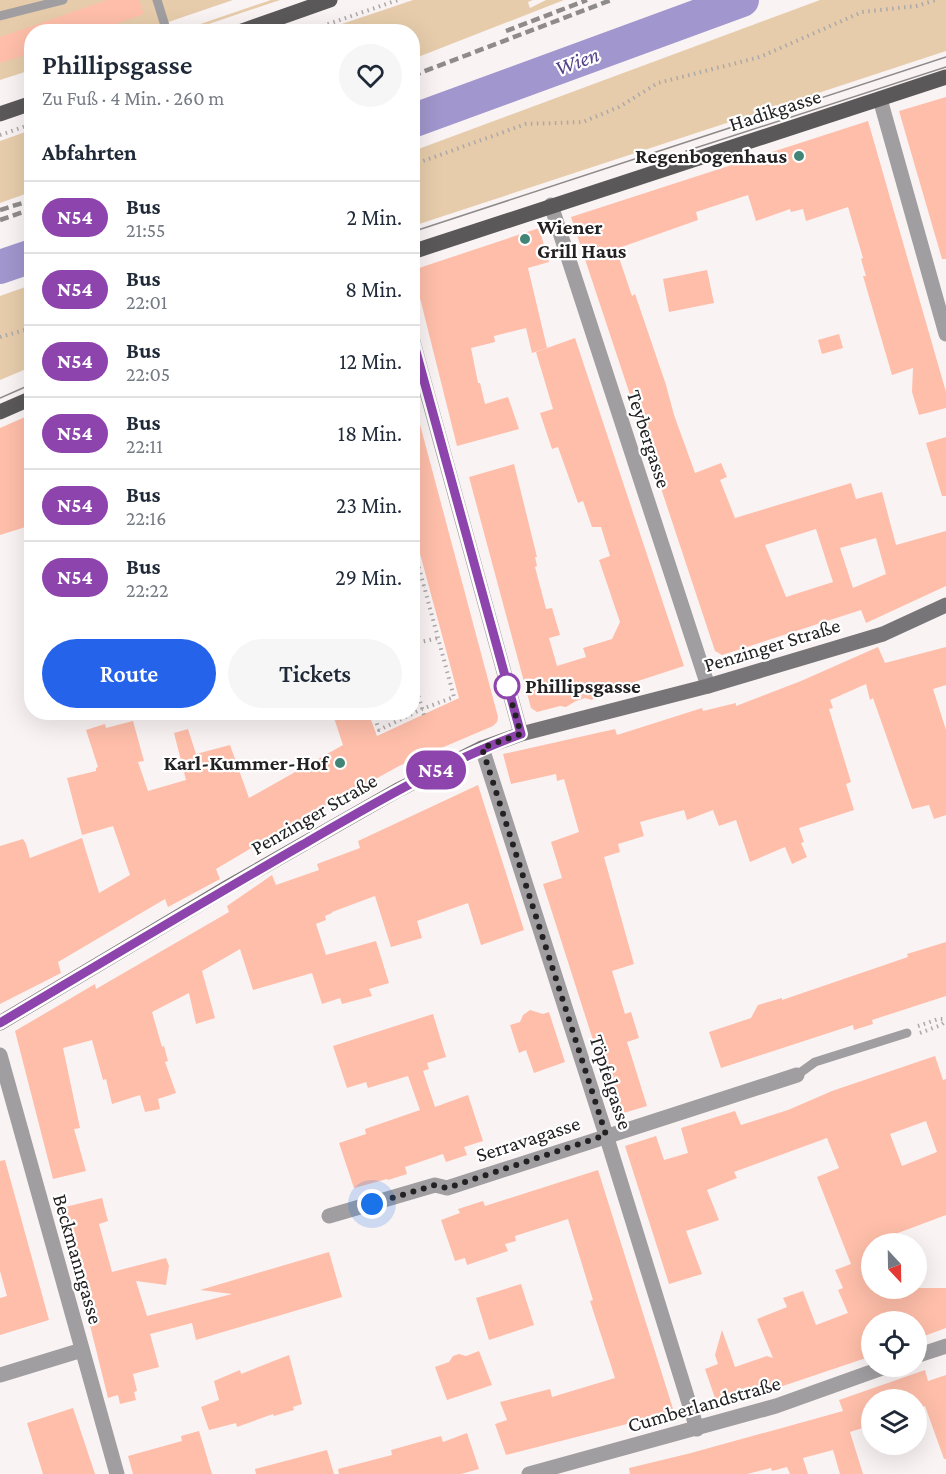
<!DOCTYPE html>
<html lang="de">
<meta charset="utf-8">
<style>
body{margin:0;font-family:"Crimson Pro",serif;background:#f6f6f7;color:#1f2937;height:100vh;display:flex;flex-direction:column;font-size:22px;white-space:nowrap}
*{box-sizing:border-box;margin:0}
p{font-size:20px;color:#747a83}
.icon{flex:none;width:33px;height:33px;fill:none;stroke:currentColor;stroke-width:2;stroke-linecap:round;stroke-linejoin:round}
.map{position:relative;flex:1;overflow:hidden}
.drawer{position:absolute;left:24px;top:24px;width:396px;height:696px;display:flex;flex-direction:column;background:#fff;border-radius:24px;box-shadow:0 6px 24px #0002}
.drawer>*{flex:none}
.badge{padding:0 12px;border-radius:20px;font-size:21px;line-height:39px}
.needle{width:39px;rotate:158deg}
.controls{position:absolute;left:861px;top:1233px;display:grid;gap:12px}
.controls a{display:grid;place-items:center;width:66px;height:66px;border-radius:50%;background:#fff;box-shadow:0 6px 24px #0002;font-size:30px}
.you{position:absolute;width:30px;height:30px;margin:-15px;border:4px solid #fff;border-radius:50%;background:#1a73e8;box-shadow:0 0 0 9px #1a73e833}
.map>.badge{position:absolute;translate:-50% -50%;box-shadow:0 0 0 3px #fff}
h2{padding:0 18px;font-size:22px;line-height:54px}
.round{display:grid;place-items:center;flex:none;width:63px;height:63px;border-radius:32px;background:#f6f6f7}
.headline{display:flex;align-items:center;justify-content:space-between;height:102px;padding:0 18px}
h1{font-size:28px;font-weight:600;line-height:45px}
.action{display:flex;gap:12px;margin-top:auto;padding:12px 18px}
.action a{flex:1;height:69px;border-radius:36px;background:#2563eb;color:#fff;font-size:24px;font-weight:600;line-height:69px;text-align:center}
.action a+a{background:#f6f6f7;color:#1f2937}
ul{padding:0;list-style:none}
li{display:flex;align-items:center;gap:18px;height:72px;padding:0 18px;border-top:2px solid #e0e1e3}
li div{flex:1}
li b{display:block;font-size:22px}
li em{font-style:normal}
li .badge{min-width:66px;font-weight:700;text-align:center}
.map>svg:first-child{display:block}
</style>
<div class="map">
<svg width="946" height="1474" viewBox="0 0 946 1474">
<rect width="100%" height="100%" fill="#faf3f4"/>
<g fill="#e6ccab">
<path d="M0 0H233L142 31 32 32 31 70 0 80Z"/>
<path d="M271 0H280L188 31H180Z"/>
<path d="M413 0H533L528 2 530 8 546 0H564L413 59 412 32 321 31Z"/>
<path d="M820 0H946V51L413 226V151Z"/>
<path d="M31 130V192L0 203V141Z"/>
<path d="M31 285V367L0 380V296Z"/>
</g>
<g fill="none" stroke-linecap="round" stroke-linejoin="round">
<g stroke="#a196cd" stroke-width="34">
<path d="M412 121 742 0"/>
<path d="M0 267 32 256"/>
</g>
</g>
<g fill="#febea9" fill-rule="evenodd">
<path d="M107 0H139L144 14 93 32H32V53L0 63V37Z"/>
<path d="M946 97V259H942L899 111Z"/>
<path d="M868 121 946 392V408L919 415 912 392 913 368 892 375 863 276H866L861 259 863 258 848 207 806 221 803 209 791 212 790 209 756 221 748 195 696 212 698 220 616 249 632 296 635 294 666 385 674 415 695 473 721 463 727 477 720 480 735 518 851 483 856 499 882 492 896 545 946 531V586L866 623 861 610 722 655 715 651 571 217ZM816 529 833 582 786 597 765 545ZM876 538 886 574 853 588 840 548Z"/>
<path d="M539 228 549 262 528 268 547 348 532 353 526 328 494 336 495 342 471 348 478 383H480L485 404 508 397 519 429 457 446 413 270Z"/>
<path d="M707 270 714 303 669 312 663 279Z"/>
<path d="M839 334 843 348 822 354 818 340Z"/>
<path d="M575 338 684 666 598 694 592 700 585 698 576 701 566 707 560 706 537 712 531 708 469 477 514 464 537 557H535L537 566 535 567 546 609 552 608 560 635 549 638 557 666 586 657 583 648 612 639 620 622 599 560 610 556 601 527H592L583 501 578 503 558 447 552 449 540 413 553 409 536 352Z"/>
<path d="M32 414V525L0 535V428Z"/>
<path d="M412 417H418L498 717 497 722 493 726 399 766 361 787 362 789 339 801 338 799 309 815 310 817 268 838 216 869 220 879 168 907 165 899 58 962 61 973 0 1004V846L23 839 26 844 30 858 82 838 99 893 130 875 113 826 82 835 67 778 96 771V768L98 767 86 730 105 724 106 728 133 721 144 761 138 762 148 791 186 780 174 733 188 729 196 754 230 745 249 798 343 745 332 712H368L377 736 459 698 412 524Z"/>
<path d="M946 437V496H942L926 443Z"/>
<path d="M878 647 885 663 946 647V685L933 689 946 730V815L934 819 929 805 912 809 873 698 870 700 866 684 830 700 833 708 829 709 851 782 846 784 854 810 799 828 804 842 801 843 807 857 792 864 785 847 750 862 736 820 719 826 713 810 687 820 684 810 640 822 644 836 618 844 620 852 604 857 634 964 612 971 625 1014 631 1012 639 1038 627 1042 647 1106 617 1115 543 884 562 878 551 842 579 832 564 779 557 781 556 774 511 784 503 754 615 729 617 735 702 708 703 711 736 703V706L801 681Z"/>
<path d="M478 785 524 930 481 945 468 903 417 921 422 938 391 947 375 896 332 912V913L325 916 326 920 316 924 326 955 376 941 389 983 369 989 372 996 342 1004 340 998 322 1004 312 973 253 990 240 949 202 971 215 1018 196 1024 189 993 152 1012 162 1047 164 1046 168 1061 165 1062 176 1093 158 1099 160 1109 145 1112 140 1095 112 1104 106 1079 103 1080 92 1040 63 1048 80 1128 74 1129 86 1171 53 1179 15 1031 95 984 96 989 229 912 227 906 272 875 276 885 319 870 317 864 360 848 358 841Z"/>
<path d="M946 942V996L872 1020 873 1024 854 1030 853 1025 721 1068 709 1032 751 1018 758 1005 782 998V1000L908 957 907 954Z"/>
<path d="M530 1010 543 1014 549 1012 565 1062 534 1073 526 1050 519 1053 510 1025 520 1022 523 1015Z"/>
<path d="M433 1014 446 1057 427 1063 429 1069 423 1071 435 1107 468 1095 483 1141 464 1147 467 1155 446 1162 443 1154 405 1167 407 1174 388 1180 387 1179 354 1188 339 1143 366 1134 365 1129 420 1110 408 1076 368 1088 366 1082 347 1088 333 1046Z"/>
<path d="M935 1056 943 1080 946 1079V1215L890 1236 893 1244H872V1288H946V1328L916 1339V1322H872V1356L765 1392 763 1387 716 1401 705 1369 718 1364 715 1355 722 1330 735 1367 767 1356 773 1358 757 1319 787 1307 783 1298 803 1291 816 1325 848 1313 838 1290 843 1288 835 1270 851 1264 817 1177 839 1168 827 1138 734 1172 737 1178 707 1190 719 1220 686 1231 702 1274 669 1284 625 1146 656 1136 664 1160 688 1153 681 1128 735 1111 741 1125 788 1110 832 1091ZM926 1121 937 1152 902 1166 890 1134Z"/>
<path d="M5 1160 49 1320 0 1335V1298L7 1296 0 1271V1161Z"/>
<path d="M598 1170 674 1412 506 1455 495 1424 507 1420 500 1402 550 1389 552 1397 615 1378 590 1301 593 1300 568 1219 515 1236 516 1241 505 1244 508 1251 467 1265 465 1258 455 1261 441 1220 460 1213 458 1209 483 1201 485 1206Z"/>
<path d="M102 1198 108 1221 99 1224 112 1272 166 1258 169 1266 166 1285 136 1281 147 1316 232 1294 200 1290 329 1252 342 1297 196 1340 192 1323 150 1334 159 1367 133 1374 137 1391 134 1392 136 1400 120 1404 118 1395 108 1398 61 1208Z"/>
<path d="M521 1284 534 1325 489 1340 476 1298Z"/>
<path d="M479 1351 492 1385 447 1400 435 1367 449 1362 453 1356 459 1354 466 1356Z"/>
<path d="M289 1355 302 1404 293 1407 294 1410 274 1416 273 1414 237 1427 236 1423 209 1430 201 1407 219 1400 214 1381 240 1370 241 1374Z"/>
<path d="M925 1370 928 1381 946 1375V1459H944L925 1406 916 1409V1400H872V1425L850 1432 863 1474H840L833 1450 803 1458 808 1474H790L787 1467 772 1471 771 1468 747 1474H630L629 1468 691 1453 843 1411 839 1400Z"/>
<path d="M73 1408 95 1474H43L27 1423Z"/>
<path d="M199 1431 212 1474H133L128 1456 182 1441 181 1436Z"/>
<path d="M467 1433 479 1469 461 1474H339L338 1469 392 1455 391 1450 441 1436 443 1442Z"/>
<path d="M327 1450 334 1474H256L255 1469Z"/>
</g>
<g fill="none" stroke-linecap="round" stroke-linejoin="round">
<g stroke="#ada8a9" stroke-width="4" stroke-dasharray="1.5 4.5" stroke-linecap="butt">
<path d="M305 32 398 0"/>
<path d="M0 135 32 124"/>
<path d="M412 165 526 124 583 122 619 107 658 83 760 57 862 12 916 6 936 0"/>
<path d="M0 337 32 328"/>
<path d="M412 589 424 586"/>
<path d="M412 644 438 638"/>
<path d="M412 673 424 715"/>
<path d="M373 712 379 730 422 709 454 697 412 542"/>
<path d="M918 1026 938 1019H946"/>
<path d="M920 1033 941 1025 946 1021"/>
</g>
<g stroke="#a09ea0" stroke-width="9">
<path d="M157 0 167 32"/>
<path d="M0 16 63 0"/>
<path d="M797 1075 815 1062 907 1033"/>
</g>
<g stroke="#a09ea0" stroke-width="15">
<path d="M880 99 946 334"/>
<path d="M551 205 708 686"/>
<path d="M412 338 521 734"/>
<path d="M482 748 606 1135 697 1429"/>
<path d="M0 1055 117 1474"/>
<path d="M329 1216 435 1185 447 1188 797 1075"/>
<path d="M916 1356 946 1346"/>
<path d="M0 1375 82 1350"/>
<path d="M529 1474 776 1406 888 1366"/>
</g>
<path stroke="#777577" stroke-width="15" d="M0 1023 228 887 398 790 482 748 521 734 708 686 883 634 946 605"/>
<g stroke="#5b585a" stroke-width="15">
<path d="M239 32 330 0"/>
<path d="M0 114 32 103"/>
<path d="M412 252 946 77"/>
<path d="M0 412 32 398"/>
</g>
<g stroke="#8f8b8b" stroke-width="1.5">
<path d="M686 151 946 67"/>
<path d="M412 232 946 57"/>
<path d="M0 398 32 384"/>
</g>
<g stroke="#8f8b8b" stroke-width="4.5" stroke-dasharray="9 4.5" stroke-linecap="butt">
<path d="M506 31 587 0"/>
<path d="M412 76 611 0"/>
<path d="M0 210 32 200"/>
<path d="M0 220 32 209"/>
</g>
</g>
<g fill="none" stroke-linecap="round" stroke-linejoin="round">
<defs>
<path id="line" d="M0 1023C101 963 201 903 302 845 373 804 444 762 521 734L412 337"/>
</defs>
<use href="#line" stroke="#fff" stroke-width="14"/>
<use href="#line" stroke="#8e44ad" stroke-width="9"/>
<path stroke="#232121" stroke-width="6" stroke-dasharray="0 10.8" d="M372 1204 435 1185 447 1188 606 1135 482 748 521 734 507 686"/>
</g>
<g fill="#428577" stroke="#fff" stroke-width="2">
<circle cx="799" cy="156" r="6"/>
<circle cx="525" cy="239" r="6"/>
<circle cx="340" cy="763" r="6"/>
</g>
<circle fill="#fff" stroke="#8e44ad" stroke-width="3" cx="507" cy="686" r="12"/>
<g text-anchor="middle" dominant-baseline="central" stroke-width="4.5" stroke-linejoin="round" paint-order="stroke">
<g font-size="21" fill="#232121" stroke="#fff">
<text transform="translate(775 110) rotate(-18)">Hadikgasse</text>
<text transform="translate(649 439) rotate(72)">Teybergasse</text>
<text transform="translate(772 645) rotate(-17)">Penzinger Straße</text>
<text transform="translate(314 814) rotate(-30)">Penzinger Straße</text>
<text transform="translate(611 1082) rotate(72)">Töpfelgasse</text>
<text transform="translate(528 1139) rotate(-18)">Serravagasse</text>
<text transform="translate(78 1259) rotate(74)">Beckmanngasse</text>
<text transform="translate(704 1404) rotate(-16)">Cumberlandstraße</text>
</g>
<g font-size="21" font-weight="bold" fill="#232121" stroke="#fff" text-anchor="end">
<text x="787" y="156">Regenbogenhaus</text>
<text x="537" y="227" text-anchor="start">Wiener<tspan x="537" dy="24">Grill Haus</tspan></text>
<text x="328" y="763">Karl-Kummer-Hof</text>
</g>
<g font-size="21" font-weight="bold" fill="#232121" stroke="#fff" text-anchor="start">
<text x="525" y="686">Phillipsgasse</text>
</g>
<g font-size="22" font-style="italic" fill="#564488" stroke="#fff">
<text transform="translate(577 61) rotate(-20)">Wien</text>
</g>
</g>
</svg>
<div class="controls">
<a><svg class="needle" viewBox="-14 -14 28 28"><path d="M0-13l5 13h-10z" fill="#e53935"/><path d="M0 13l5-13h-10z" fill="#747a83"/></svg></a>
<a><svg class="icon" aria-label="locate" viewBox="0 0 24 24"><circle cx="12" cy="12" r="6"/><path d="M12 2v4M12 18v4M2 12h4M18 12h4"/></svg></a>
<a><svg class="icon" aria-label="layers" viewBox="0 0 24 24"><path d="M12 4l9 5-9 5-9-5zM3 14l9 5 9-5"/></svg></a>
</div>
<div class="you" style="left:372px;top:1204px"></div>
<b class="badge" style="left:436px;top:770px;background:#8e44ad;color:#fff">N54</b>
<section class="drawer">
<div class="headline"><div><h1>Phillipsgasse</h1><p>Zu Fuß · 4 Min. · 260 m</p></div><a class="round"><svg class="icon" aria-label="heart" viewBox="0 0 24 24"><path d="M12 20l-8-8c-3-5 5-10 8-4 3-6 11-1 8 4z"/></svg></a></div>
<h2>Abfahrten</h2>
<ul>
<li><span class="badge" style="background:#8e44ad;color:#fff">N54</span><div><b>Bus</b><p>21:55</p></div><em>2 Min.</em></li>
<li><span class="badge" style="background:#8e44ad;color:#fff">N54</span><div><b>Bus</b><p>22:01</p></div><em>8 Min.</em></li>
<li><span class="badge" style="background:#8e44ad;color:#fff">N54</span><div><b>Bus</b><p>22:05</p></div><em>12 Min.</em></li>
<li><span class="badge" style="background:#8e44ad;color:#fff">N54</span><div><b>Bus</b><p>22:11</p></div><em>18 Min.</em></li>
<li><span class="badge" style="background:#8e44ad;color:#fff">N54</span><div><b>Bus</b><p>22:16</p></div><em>23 Min.</em></li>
<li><span class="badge" style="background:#8e44ad;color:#fff">N54</span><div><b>Bus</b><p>22:22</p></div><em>29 Min.</em></li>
</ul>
<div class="action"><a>Route</a><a>Tickets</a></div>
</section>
</div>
